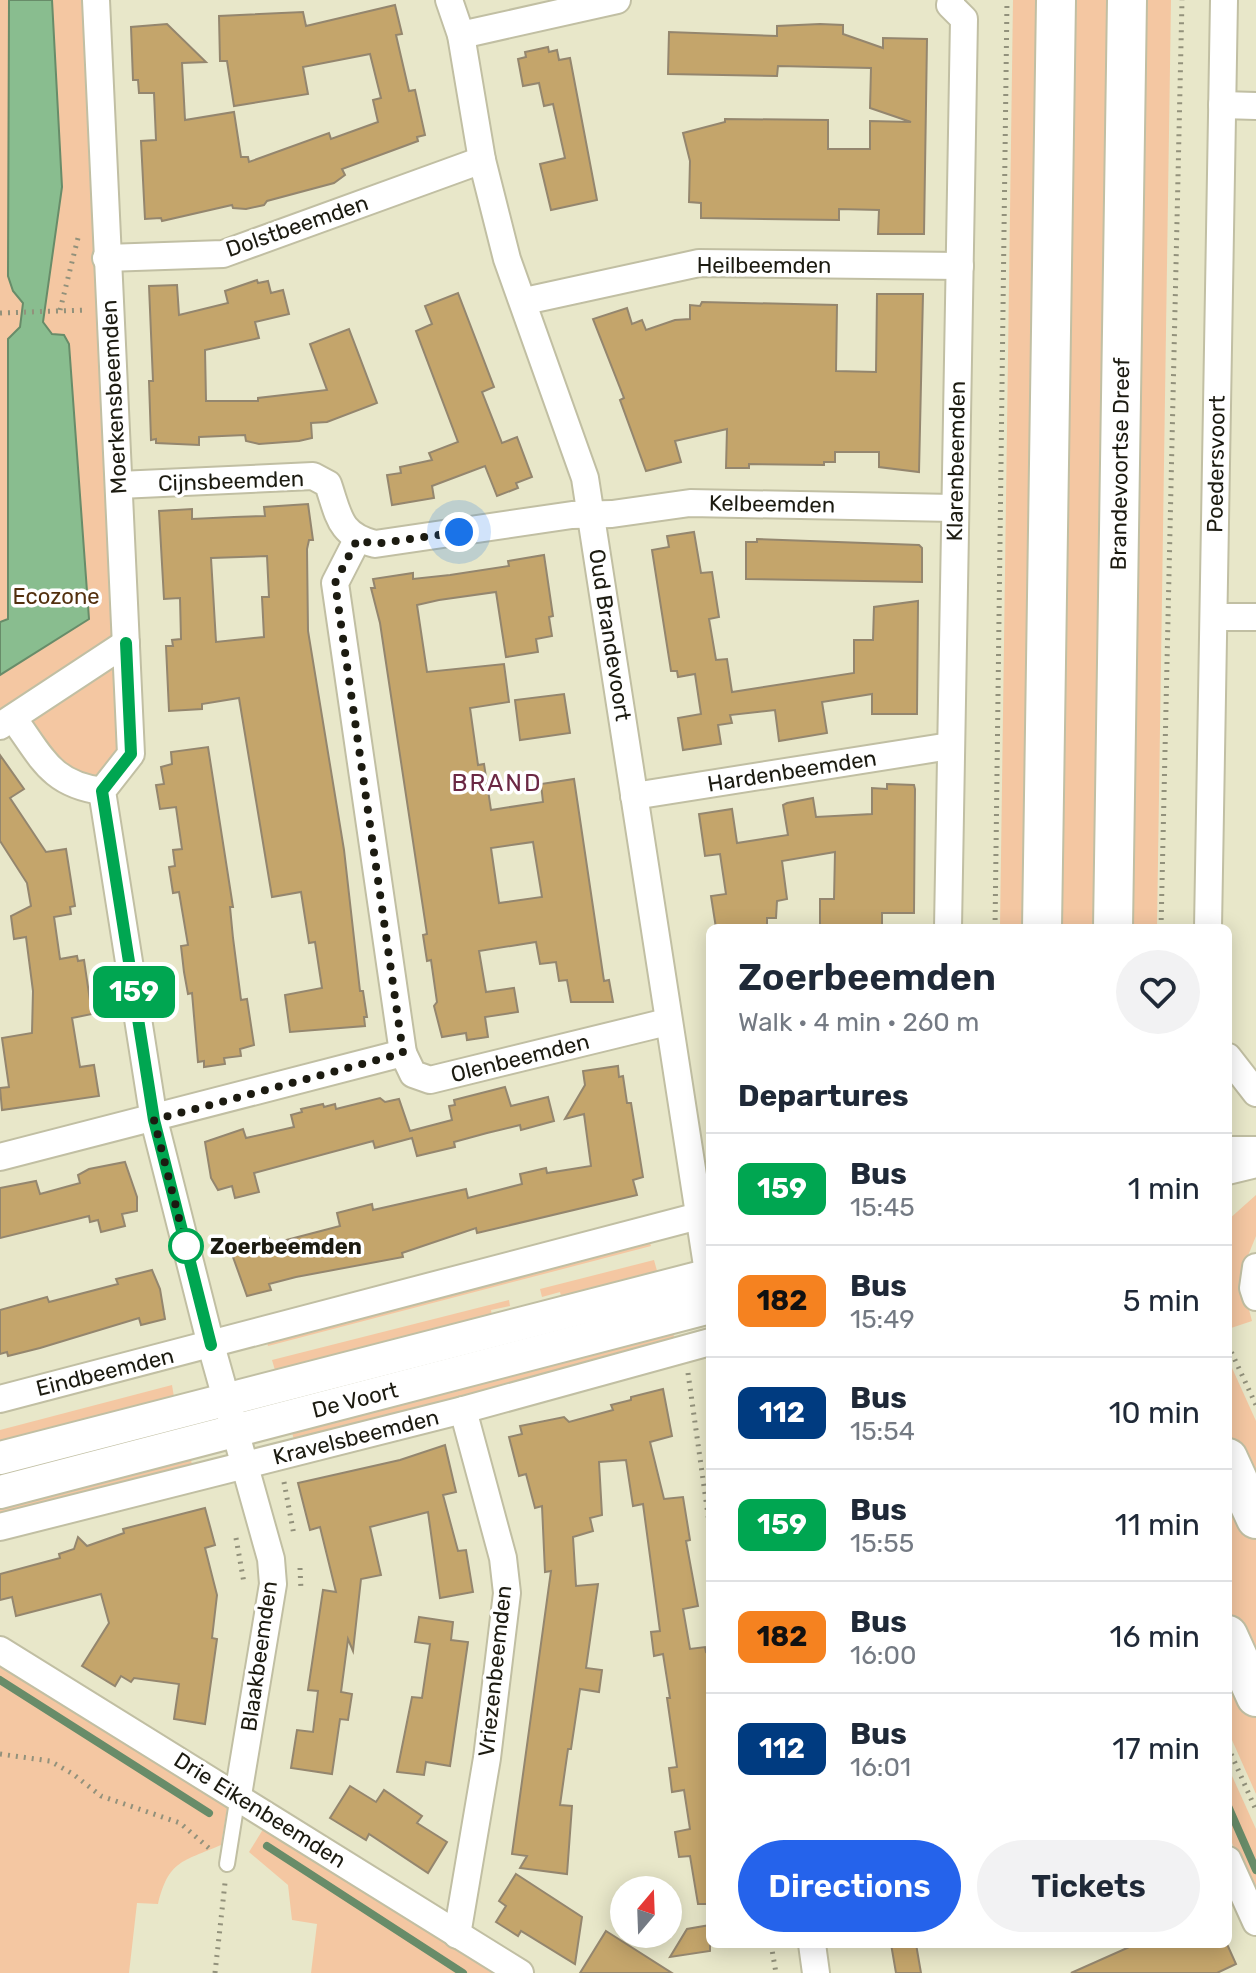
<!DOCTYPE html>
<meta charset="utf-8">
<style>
body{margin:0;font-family:Rubik,sans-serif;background:#f2f2f3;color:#1f2937;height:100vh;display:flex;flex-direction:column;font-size:30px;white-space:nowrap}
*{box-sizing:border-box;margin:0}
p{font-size:26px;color:#747a83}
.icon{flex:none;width:44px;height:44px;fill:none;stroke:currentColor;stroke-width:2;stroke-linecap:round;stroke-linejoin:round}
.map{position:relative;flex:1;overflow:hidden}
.details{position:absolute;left:706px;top:924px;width:526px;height:1024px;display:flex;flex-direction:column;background:#fff;border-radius:12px;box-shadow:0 4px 20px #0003}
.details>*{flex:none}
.badge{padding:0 16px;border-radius:12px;font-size:28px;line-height:52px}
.needle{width:52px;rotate:19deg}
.tools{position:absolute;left:610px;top:1876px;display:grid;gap:16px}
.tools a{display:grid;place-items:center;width:72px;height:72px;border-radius:50%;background:#fff;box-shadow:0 4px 20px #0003;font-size:40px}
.you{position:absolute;width:40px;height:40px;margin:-20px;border:6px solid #fff;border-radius:50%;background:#1a73e8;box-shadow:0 0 0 12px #1a73e833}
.map>.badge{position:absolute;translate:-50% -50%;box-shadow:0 0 0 4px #fff}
h2{padding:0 32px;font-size:30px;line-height:72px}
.round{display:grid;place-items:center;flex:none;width:84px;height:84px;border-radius:42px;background:#f2f2f3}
.overview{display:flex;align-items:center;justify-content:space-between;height:136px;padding:0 32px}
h1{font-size:38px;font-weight:600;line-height:60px}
.primary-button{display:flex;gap:16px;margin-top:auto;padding:16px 32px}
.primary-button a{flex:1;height:92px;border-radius:48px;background:#2563eb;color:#fff;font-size:32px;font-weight:600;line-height:92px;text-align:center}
.primary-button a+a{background:#f2f2f3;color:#1f2937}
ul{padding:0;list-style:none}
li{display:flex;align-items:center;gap:24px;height:112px;padding:0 32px;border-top:2px solid #e0e1e3}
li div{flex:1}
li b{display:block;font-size:30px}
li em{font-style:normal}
li .badge{min-width:88px;font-weight:700;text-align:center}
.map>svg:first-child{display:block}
</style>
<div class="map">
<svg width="1256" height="1973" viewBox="0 0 1256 1973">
<rect width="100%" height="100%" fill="#e8e7c9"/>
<g fill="#f4c7a2">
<path d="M0 0H88L115 632 110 639 0 710Z"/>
<path d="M1013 0H1051L1036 928H1000Z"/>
<path d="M1063 0H1121L1106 928H1049Z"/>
<path d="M1134 0H1171L1157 928H1121Z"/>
<path d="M117 661 121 751 98 781 60 765 27 720Z"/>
<path d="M1256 1195V1236L1243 1268 1242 1283 1252 1321 1228 1329V1220Z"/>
<path d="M648 1237 651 1246 268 1346 266 1337Z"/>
<path d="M654 1260 659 1278 563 1304 560 1292 542 1297 540 1289Z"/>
<path d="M509 1300 510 1306 491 1310 493 1323 277 1377 272 1360Z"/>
<path d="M671 1323 675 1341 294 1440 289 1421Z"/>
<path d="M1228 1359 1256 1421V1503L1228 1442Z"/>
<path d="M172 1385 175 1403 0 1448V1430Z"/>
<path d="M189 1449 192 1465 0 1514V1496Z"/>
<path d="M1228 1477 1256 1538V1678L1228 1617Z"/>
<path d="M1228 1651 1256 1713V1794L1228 1731Z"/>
<path d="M0 1662 228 1803 221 1845C182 1862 169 1860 158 1904L137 1903 129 1973H0Z"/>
<path d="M1228 1767 1256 1829V1897L1228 1834Z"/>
<path d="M265 1826 498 1973H311L317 1924 292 1920 288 1885 249 1852Z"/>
</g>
<path fill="#89bd8f" stroke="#688c69" stroke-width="2" d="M9 0H52L62 187 43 322 52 334 64 335 69 344 89 619 0 675V622L8 619V339L20 327 23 303 13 291 8 276Z"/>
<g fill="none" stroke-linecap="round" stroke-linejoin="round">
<g stroke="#688c69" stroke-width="8">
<path d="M0 1680 209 1813"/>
<path d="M1228 1806 1256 1870"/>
<path d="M267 1846 463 1973"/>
</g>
</g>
<g fill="#c4a56b" stroke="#94866e" stroke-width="2" fill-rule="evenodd">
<path d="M395 5 402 34 396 35 409 91 415 90 425 135 417 137 418 141 342 169 345 175 334 183 267 201 264 205 246 209 233 208 232 205 162 221 161 218 145 219 141 141 156 140 154 93H139L138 80H133L131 27 167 24 206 62 182 63 185 120 234 112 241 157H248L249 162 329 133 331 139 378 122 373 100 381 98 370 54 303 67 308 94 234 106 227 61H220L219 16 303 12 306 26Z"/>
<path d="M820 24 843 25V34L883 48V38L927 39 924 234H878L879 210 839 209V220L701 218V203L689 202 690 161 683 133 725 122V119L828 120V149H870V121L911 122 870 108 871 68 778 66 777 76 668 74 669 32 777 36V26Z"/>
<path d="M548 47 549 52 557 50 559 60 570 58 597 200 551 210 540 164 565 158 553 104 544 106 539 83 523 86 518 59 526 57 525 52Z"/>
<path d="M257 280 258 283 268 281 271 293 283 290 289 314 255 322 259 338 205 350 206 401H258V398L327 390 310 344 349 329 377 403 327 422 311 423 312 438 299 441 259 444 246 441 245 435 199 437V445L156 443V439L151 440 149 381H153L149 286 177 285 179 315 228 303 225 291Z"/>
<path d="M458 293 494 387 482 392 502 443 517 437 532 477 516 483 518 488 497 496 485 466 432 486 434 498 392 505 387 475 401 473 400 467 432 460 429 453 458 442 416 331 432 324 425 306Z"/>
<path d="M877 294H923L919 472 879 467V452H835V462H824V465L749 464V468H726L727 429 675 441 681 462 646 471 620 400 624 398 593 319 627 308 632 324 642 320 646 330 675 320 690 319V305L700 306 702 302 837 305 836 371 876 372Z"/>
<path d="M308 504 313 540H309L307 549 308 631 344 850 360 991H363L367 1017H364L365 1026 290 1032 285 995 322 988 315 942 309 943 301 892 272 897 239 698 202 704V709L169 711 166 646H173L172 640 181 639 180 598 164 599 159 511 192 509V519L234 517 265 516 264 507ZM267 556 269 597H262L264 637 216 642 211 558Z"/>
<path d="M694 532 701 573 712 572 719 617 709 619 716 660 727 659 732 692 854 673V640H873L874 607 918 601 917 714H872V694L822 702 827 733 779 741 775 710 730 715 732 723 718 725 721 744 683 750 678 718 701 714 695 674 678 677 677 671H671L652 550 669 547 667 536Z"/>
<path d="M757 539 919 545 922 548V582L746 579V542H757Z"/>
<path d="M544 555 553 616 549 617 552 636 536 639 538 652 506 657 496 592 439 600 417 605 427 672 504 664 509 702 470 708 478 765 484 764 491 810 543 802 541 784 574 779 604 981 609 980 613 1002H571L567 980 559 981 556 962 540 964 536 942 479 951 486 992 514 988 518 1012 485 1017 488 1037 467 1040 466 1033 442 1037 434 1006 437 1002 431 960 427 961 423 935 427 934 380 623 371 588H375L373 579 413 573V579L450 575 509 566 508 561ZM533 842 542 897 499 903 491 848Z"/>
<path d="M564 694 570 733 520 740 515 700Z"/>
<path d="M208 747 233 907H230L233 938 241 1000 247 999 254 1045 240 1049 241 1056 224 1058 225 1064 204 1067V1061L198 1062 192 993 188 994 184 972 181 946 188 945 179 892 173 893 169 867 175 866 173 850 182 849 176 807 160 809 156 785 164 784 161 767 172 764 171 752Z"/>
<path d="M0 755 24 789 10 798 46 852 66 849 75 906 70 907 71 914 54 917 60 959 77 956 78 961 84 960 92 1014 72 1018 80 1067 94 1065 99 1096 2 1110 0 1088 9 1087 2 1038 32 1033 33 991 26 937 14 939 11 916 31 906 27 883 0 841Z"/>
<path d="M887 784 914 785 915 789 914 913H882V928H820V899H834L835 852 782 861 787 899 777 901 776 918H767V928H716L711 896 726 894 720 854 705 856 699 814 732 809 737 843 788 835 783 805 787 803 813 798 816 817 872 814V788L887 789Z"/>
<path d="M618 1066 619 1077 623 1076 627 1103H631L643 1177 633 1180 637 1195 477 1233 476 1228 402 1253 403 1257 296 1277 269 1284 271 1290 247 1296 233 1257 239 1246 269 1238 271 1244 340 1226 337 1213 372 1204 373 1210 466 1189 468 1198 522 1184 520 1174 546 1168 547 1173 591 1166 584 1114 565 1119 585 1085 583 1071Z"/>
<path d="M505 1087 511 1106 548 1097 554 1121 521 1130 520 1125 487 1133 454 1142 455 1147 417 1156 412 1138 375 1148 373 1141 254 1173 259 1192 235 1198 232 1186 218 1190 211 1178 205 1142 243 1129 246 1138 294 1127 291 1115 302 1112 301 1109 323 1104 324 1107 335 1104 336 1109 380 1098 385 1102 399 1099 410 1131 452 1120 449 1106 455 1105 454 1100Z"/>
<path d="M125 1162 137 1197V1211L122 1214 125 1226 101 1232 98 1220 90 1222 89 1216 0 1238V1188L36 1181 40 1194 80 1183 78 1175 89 1169Z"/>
<path d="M152 1270 160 1289 165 1319 141 1325 139 1318 40 1348 8 1356 7 1352 0 1354V1310L47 1297 49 1302 118 1284 116 1279Z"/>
<path d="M663 1389 672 1436 650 1442 664 1499 683 1497 690 1540 686 1541 698 1606 683 1609 690 1649 705 1647 706 1652 710 1651V1904H698L690 1856 679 1857 675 1832 690 1829 684 1790 672 1792 669 1768 677 1767 667 1698H670L663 1654 654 1656 651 1632 660 1631 643 1504 633 1506 626 1460 599 1462 602 1515 590 1518 593 1531 573 1537 576 1586 598 1584 586 1668 602 1670 599 1692 580 1689 571 1749H568L560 1805 572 1806 567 1874 520 1868 527 1856 512 1854 551 1571 545 1572 542 1506 535 1508 526 1474 519 1476 509 1437 522 1434 520 1426 564 1417 569 1422 613 1410 611 1405 631 1400V1397Z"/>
<path d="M445 1445 456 1492 443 1495 458 1551 466 1550 473 1592 440 1598 428 1512 370 1527 381 1575 361 1579 353 1651 348 1639 341 1692 352 1694 348 1720 340 1719 332 1774 291 1768 297 1730 313 1732 318 1691 308 1690 323 1590 336 1592 320 1527 310 1530 298 1483 400 1460Z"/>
<path d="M205 1508 215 1545 205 1548 217 1595 212 1638 217 1639 205 1724 174 1719 179 1684 134 1678 131 1682 121 1676 115 1686 82 1666 109 1623 101 1594 16 1616 12 1597 0 1600V1574L60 1558 59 1554 74 1549 78 1537 87 1546 124 1533 123 1529Z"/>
<path d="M419 1617 453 1622 451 1640 468 1642 450 1766 426 1762 424 1775 397 1772 412 1697 422 1698 430 1644 415 1642Z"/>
<path d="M350 1786 376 1802 384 1790 422 1816 417 1823 447 1842 428 1873 369 1834 366 1840 330 1818Z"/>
<path d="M516 1874 582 1917 575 1964 521 1931 518 1936 496 1922 506 1906 499 1901Z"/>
<path d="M710 1925V1951L670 1957 687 1929Z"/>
<path d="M606 1931 672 1973H580Z"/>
<path d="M891 1944H916L921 1973H896Z"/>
<path d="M1136 1944H1227L1236 1964 1217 1973H1071Z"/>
</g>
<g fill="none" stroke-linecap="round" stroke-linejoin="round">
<defs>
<path id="service" d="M227 1864 238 1795"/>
<g id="minor">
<path d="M96 0 131 754 102 791 154 1120 211 1345 271 1559 273 1584 238 1795"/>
<path d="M449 0 461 35 482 160 507 259 585 478 710 1285"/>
<path d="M461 35 617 0"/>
<path d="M1222 105 1256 106"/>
<path d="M106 258 223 254 482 160"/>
<path d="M525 301 699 263 960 266"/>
<path d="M119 485 313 476 328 484C339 516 339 535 375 544L572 515 612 514 690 503 954 508"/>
<path d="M357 540 335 583 403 1053"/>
<path d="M1214 617H1256"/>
<path d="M13 718C42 757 50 784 102 791"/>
<path d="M0 726 126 643"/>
<path d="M634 796 950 746"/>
<path d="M948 928 964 19 950 5 951 0"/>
<path d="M1208 928 1224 0"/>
<path d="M1228 1057 1256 1093"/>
<path d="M1228 1150H1256"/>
<path d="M0 1157 403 1053 413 1074 430 1080 667 1022"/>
<path d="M1228 1171 1256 1164"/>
<path d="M1256 1267 1253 1288 1256 1297"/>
<path d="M0 1399 710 1213"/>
<path d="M0 1527 463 1410 710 1342"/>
<path d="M0 1650 520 1973"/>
<path d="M1228 1860 1256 1922"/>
<path d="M457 1935 487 1758 507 1593 503 1558 463 1410"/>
<path d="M812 1944 816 1973"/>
</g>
<g id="tertiary">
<path d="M0 1458 710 1275"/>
<path d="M0 1492 710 1307"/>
</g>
<g id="secondary">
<path d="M1042 928 1056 0"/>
<path d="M1113 928 1127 0"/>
<path d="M1228 1458 1256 1519"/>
<path d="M1228 1635 1256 1697"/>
</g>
</defs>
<use href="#service" stroke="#c1bfa3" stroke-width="18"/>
<use href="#minor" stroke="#c1bfa3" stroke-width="30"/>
<use href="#tertiary" stroke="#c1bfa3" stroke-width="36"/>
<use href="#secondary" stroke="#c1bfa3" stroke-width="42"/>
<g stroke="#92917b" stroke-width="5" stroke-dasharray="2 6" stroke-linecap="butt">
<path d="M60 310 79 234"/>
<path d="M0 313 87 310"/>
<path d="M995 928 1007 0"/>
<path d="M1161 928 1182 0"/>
<path d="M1228 1345 1256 1405"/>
<path d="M688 1373 710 1529"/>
<path d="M284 1482 294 1535"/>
<path d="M236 1538 244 1583"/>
<path d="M300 1568 301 1590"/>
<path d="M1228 1747 1256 1810"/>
<path d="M0 1754 50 1761 73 1774 101 1796 180 1823 210 1849"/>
<path d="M771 1944 776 1973"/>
<path d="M215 1973 225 1883"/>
</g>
<use href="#service" stroke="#fff" stroke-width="14"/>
<use href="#minor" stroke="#fff" stroke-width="26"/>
<use href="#tertiary" stroke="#fff" stroke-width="32"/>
<use href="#secondary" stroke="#fff" stroke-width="38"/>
</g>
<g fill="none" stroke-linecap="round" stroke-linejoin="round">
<defs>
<path id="line" d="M126 643 131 754 102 791 154 1120 211 1345"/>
</defs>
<use href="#line" stroke="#fff" stroke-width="18"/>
<use href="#line" stroke="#00a651" stroke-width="12"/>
<path stroke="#1c1b11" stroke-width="8" stroke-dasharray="0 14.4" d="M186 1246 154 1120 403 1053 335 583 357 540 375 544 459 532"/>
</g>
<circle fill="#fff" stroke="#00a651" stroke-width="4" cx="186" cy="1246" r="16"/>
<g text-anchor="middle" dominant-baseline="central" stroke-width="7" stroke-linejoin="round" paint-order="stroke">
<g font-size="22" fill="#1c1b11" stroke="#fff">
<text transform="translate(297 226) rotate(-19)">Dolstbeemden</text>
<text x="764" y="265">Heilbeemden</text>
<text transform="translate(114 397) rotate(-93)">Moerkensbeemden</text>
<text transform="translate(956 461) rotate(-89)">Klarenbeemden</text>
<text transform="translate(1120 464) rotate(-89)">Brandevoortse Dreef</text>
<text transform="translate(1216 464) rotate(-89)">Poedersvoort</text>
<text transform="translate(231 481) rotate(-2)">Cijnsbeemden</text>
<text transform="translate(772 504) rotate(1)">Kelbeemden</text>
<text transform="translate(610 635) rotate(81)">Oud Brandevoort</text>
<text transform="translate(792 771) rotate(-9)">Hardenbeemden</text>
<text transform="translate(520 1058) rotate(-14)">Olenbeemden</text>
<text transform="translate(105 1372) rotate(-14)">Eindbeemden</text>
<text transform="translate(355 1400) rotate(-14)">De Voort</text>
<text transform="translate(356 1437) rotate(-14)">Kravelsbeemden</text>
<text transform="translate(259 1656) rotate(-82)">Blaakbeemden</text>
<text transform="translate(495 1671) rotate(-84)">Vriezenbeemden</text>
<text transform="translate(260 1810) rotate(32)">Drie Eikenbeemden</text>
</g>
<g font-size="22" fill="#53300e" stroke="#fff">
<text x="56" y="596">Ecozone</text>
</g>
<g font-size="22" font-weight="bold" fill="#1c1b11" stroke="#fff" text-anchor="start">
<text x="210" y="1246">Zoerbeemden</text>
</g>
<g font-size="24" letter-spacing="2" fill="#6b2844" stroke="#fff">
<text x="497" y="783">BRAND</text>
</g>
</g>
</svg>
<div class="tools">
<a><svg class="needle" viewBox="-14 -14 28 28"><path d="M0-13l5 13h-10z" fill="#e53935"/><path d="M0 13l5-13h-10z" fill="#747a83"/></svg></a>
</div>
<div class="you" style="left:459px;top:532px"></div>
<b class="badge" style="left:134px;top:992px;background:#00a651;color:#fff">159</b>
<section class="details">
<div class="overview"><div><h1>Zoerbeemden</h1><p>Walk · 4 min · 260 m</p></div><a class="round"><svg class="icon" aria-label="heart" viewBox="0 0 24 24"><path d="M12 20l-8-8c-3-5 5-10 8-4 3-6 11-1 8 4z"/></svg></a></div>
<h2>Departures</h2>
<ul>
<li><span class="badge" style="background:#00a651;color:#fff">159</span><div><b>Bus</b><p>15:45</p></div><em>1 min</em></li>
<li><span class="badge" style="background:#f58220;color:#111">182</span><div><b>Bus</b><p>15:49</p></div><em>5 min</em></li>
<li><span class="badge" style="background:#003b80;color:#fff">112</span><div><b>Bus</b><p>15:54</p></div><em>10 min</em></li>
<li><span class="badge" style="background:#00a651;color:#fff">159</span><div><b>Bus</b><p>15:55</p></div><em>11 min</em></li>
<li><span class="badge" style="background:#f58220;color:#111">182</span><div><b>Bus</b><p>16:00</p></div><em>16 min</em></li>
<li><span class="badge" style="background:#003b80;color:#fff">112</span><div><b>Bus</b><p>16:01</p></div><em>17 min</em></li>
</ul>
<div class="primary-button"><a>Directions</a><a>Tickets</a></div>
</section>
</div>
